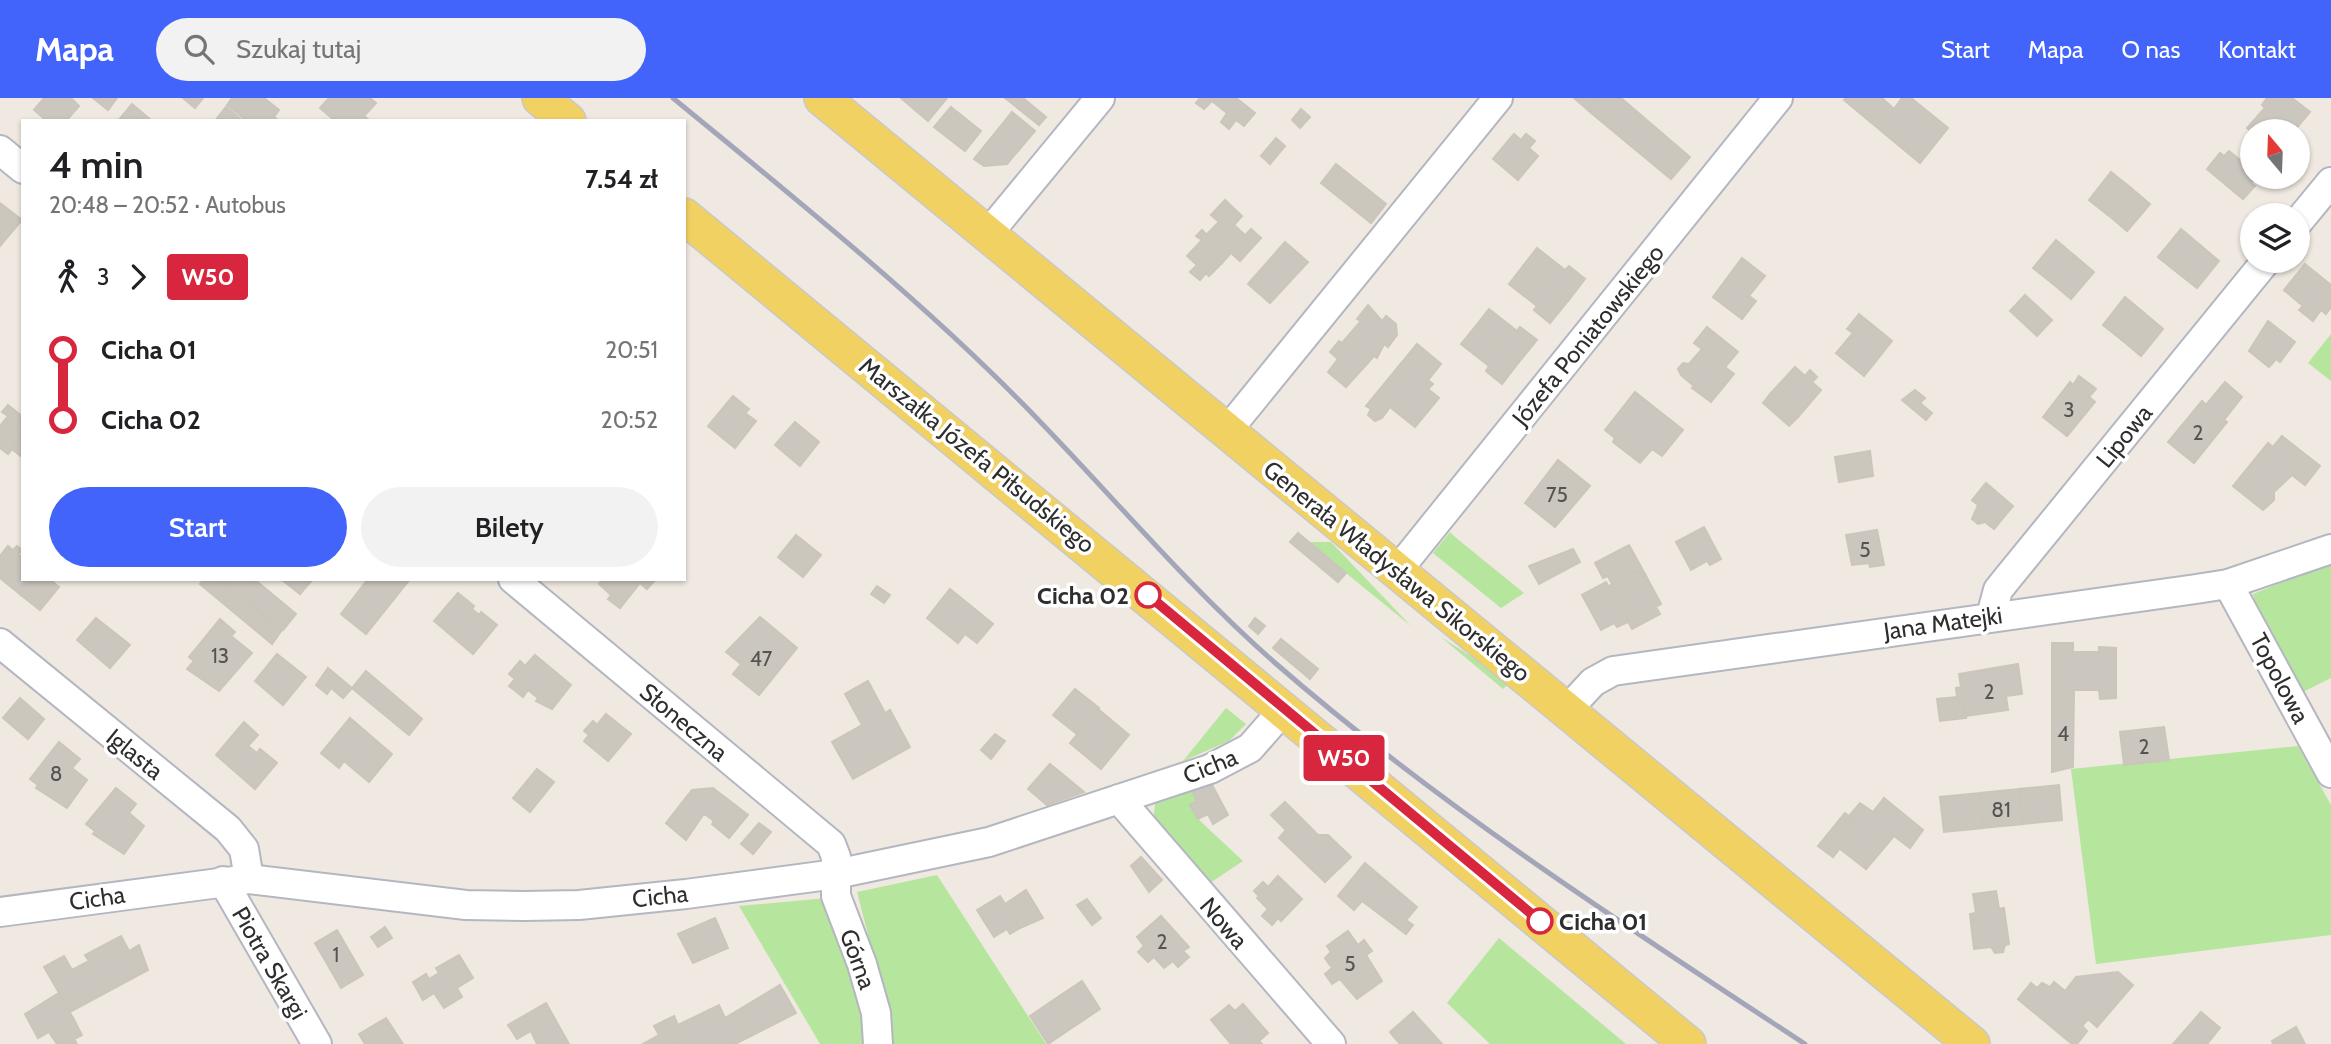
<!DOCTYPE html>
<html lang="pl">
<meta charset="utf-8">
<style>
body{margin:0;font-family:Cabin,sans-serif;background:#f2f2f2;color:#202124;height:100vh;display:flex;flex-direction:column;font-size:26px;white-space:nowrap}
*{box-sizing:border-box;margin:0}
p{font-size:23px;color:#757577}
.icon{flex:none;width:38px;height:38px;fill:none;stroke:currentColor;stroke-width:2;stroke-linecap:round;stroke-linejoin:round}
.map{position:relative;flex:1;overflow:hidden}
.panel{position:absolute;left:21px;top:21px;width:665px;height:462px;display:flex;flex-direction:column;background:#fff;border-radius:0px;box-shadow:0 2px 5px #0004}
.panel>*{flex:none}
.badge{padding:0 14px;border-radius:5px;font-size:24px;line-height:46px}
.needle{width:46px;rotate:341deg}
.buttons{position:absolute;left:2240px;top:21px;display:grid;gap:14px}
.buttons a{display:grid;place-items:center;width:70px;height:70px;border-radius:50%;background:#fff;box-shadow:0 2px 5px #0004;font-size:35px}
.map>.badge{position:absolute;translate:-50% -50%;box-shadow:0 0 0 4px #fff}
.legs{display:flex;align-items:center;gap:10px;height:77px;padding:0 28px;font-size:23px}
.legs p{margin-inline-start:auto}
.overview{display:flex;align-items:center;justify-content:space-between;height:119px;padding:0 28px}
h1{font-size:38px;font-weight:600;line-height:52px}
.primary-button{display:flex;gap:14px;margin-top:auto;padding:14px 28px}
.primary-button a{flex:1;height:80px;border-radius:42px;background:#4264fb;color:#fff;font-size:28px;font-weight:600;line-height:80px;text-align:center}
.primary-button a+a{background:#f2f2f2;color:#202124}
ul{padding:0 28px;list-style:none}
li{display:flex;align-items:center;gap:24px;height:70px;font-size:26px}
li i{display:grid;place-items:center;width:10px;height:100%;margin:0 9px;background:currentColor}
li i::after{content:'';width:18px;height:18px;margin:-9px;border:5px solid;border-radius:50%;background:#fff}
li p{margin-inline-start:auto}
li:first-child i{background:linear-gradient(#0000 50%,currentColor 0)}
li:last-child i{background:linear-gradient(currentColor 50%,#0000 0)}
header{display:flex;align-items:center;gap:42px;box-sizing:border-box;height:98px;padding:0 35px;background:#4264fb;color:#fff}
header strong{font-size:33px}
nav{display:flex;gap:38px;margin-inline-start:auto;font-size:24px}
.search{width:490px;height:63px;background:#f2f2f2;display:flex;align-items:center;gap:18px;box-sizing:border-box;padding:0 24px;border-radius:38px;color:#757577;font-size:26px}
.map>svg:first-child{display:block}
</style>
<header>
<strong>Mapa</strong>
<div class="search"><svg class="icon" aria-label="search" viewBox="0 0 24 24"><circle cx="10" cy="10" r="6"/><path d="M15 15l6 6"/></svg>Szukaj tutaj</div>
<nav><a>Start</a><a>Mapa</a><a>O nas</a><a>Kontakt</a></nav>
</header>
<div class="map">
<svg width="2331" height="946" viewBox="0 0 2331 946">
<rect width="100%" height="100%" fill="#efe9e1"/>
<g fill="#b6e59e">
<path d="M2331 236V283L2308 265Z"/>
<path d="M1450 434 1455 439 1524 495 1501 510 1433 455Z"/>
<path d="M1308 444H1331L1411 528Z"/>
<path d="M2331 464V580L2299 596 2263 530 2253 496Z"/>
<path d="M1441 539 1511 584 1503 591Z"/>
<path d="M1226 610 1246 626 1229 643 1183 663Z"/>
<path d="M2298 648 2331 707V837L2096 866 2071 671Z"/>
<path d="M1192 693 1197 703 1190 707 1198 721 1243 763 1207 787 1153 724 1155 706Z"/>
<path d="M937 777 1046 946H889L875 864 857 794Z"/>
<path d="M827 800 869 946H820L739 808Z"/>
<path d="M1499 840 1626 946H1490L1447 905Z"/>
</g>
<g fill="#cbc7bf" stroke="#cbc5ba" stroke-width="2">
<path d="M44 0H71L79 8 66 23H47L34 12Z"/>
<path d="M93 0H117L108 12Z"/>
<path d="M183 0H203L195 10Z"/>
<path d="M232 0H264L279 12 274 19 279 23H247L227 7Z"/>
<path d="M329 0H370L376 5 364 18 370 23H335L320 10Z"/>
<path d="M901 0H947L928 23Z"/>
<path d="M1005 0H1023L1046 19 1039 27Z"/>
<path d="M1200 0H1236L1255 15 1244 28 1236 22 1229 31 1221 24 1227 15 1212 3 1204 11 1196 5Z"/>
<path d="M1574 0H1598L1588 12Z"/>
<path d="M1600 0H1621L1690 59 1671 81 1589 13Z"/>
<path d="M1846 0H1882L1894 11 1902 0H1911L1948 30 1920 65 1844 2Z"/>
<path d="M2267 0H2292L2310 14 2294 33 2252 34 2247 30 2265 10 2262 7Z"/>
<path d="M132 6 152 23H118Z"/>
<path d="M226 9 243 23H215Z"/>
<path d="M951 9 981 33 965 53 934 29Z"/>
<path d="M1301 11 1310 19 1300 30 1292 22Z"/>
<path d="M1012 14 1035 33 1007 66 984 68 974 61Z"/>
<path d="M1514 36 1521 42 1526 36 1535 43 1529 50 1538 58 1518 82 1493 61Z"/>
<path d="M1276 40 1285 48 1270 66 1261 58Z"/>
<path d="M2229 53 2252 72V79H2256L2251 85 2255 88 2243 101 2207 71 2220 55 2224 58Z"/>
<path d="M1336 66 1386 106 1371 125 1321 85Z"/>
<path d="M2111 74 2131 90 2108 117 2089 102Z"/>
<path d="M2131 90 2150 106 2127 133 2108 117Z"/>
<path d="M1225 102 1242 118 1234 127 1246 138 1233 151 1220 140 1224 136 1215 128 1219 124 1211 117Z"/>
<path d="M0 105 22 122 0 148Z"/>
<path d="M1215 128 1224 136 1220 140 1233 151 1251 131 1261 140 1240 163 1231 155 1222 165 1208 153 1215 146 1206 137Z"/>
<path d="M2181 131 2200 147 2178 175 2158 159Z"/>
<path d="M1202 132 1215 146 1208 153 1222 165 1209 178 1206 175 1200 182 1190 174 1197 167 1187 158 1202 142 1196 138Z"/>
<path d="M2056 142 2075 158 2052 185 2033 170Z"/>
<path d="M1285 144 1308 164 1270 205 1248 186Z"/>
<path d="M2200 147 2219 163 2197 190 2178 175Z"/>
<path d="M1537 150 1565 172 1569 168 1585 181 1568 203 1523 168Z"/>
<path d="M2075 158 2094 174 2071 201 2052 185Z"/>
<path d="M1742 160 1765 178 1749 198 1756 203 1742 221 1713 199Z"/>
<path d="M2305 166 2331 187V209L2326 216 2321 212 2313 223 2299 212 2303 208 2284 192Z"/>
<path d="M1523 168 1568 203 1550 225 1534 212 1537 208 1509 186Z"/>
<path d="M2025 197 2052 222 2037 238 2010 213Z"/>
<path d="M2125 199 2144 215 2122 242 2103 227Z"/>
<path d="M1368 207 1382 223 1386 218 1396 226 1397 237 1388 249 1384 246 1377 260 1374 258 1346 289 1328 274 1338 261 1330 254 1339 243 1342 245 1361 223 1357 221Z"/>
<path d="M1489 211 1517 233 1520 229 1537 242 1519 264 1475 229Z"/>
<path d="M2144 215 2163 231 2141 258 2122 242Z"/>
<path d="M1859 216 1892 243 1864 278 1836 255 1853 235 1847 231Z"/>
<path d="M2268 223 2295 244 2280 264 2276 261 2269 269 2249 253Z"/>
<path d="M1475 229 1519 264 1502 286 1486 273 1489 268 1461 246Z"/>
<path d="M1707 229 1738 254 1725 269 1734 276 1711 304 1692 290 1694 288 1681 277 1678 271 1683 265 1689 266 1702 251 1694 245Z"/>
<path d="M1417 246 1441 266 1428 282 1433 286 1428 291 1439 300 1415 329 1390 309 1382 320 1375 323 1368 317 1371 311 1366 308Z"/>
<path d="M1795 269 1805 278 1810 272 1817 279 1812 284 1821 292 1798 319 1771 295Z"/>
<path d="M2079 278 2096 291 2089 299 2095 304 2067 338 2043 319 2070 284 2073 287Z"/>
<path d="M2225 284 2242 299 2224 322 2227 324 2194 365 2168 344 2202 303 2206 307Z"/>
<path d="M1915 292 1925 300 1920 305 1932 315 1926 322 1902 302Z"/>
<path d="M1635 294 1683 332 1662 358 1652 351 1640 365 1613 344 1615 340 1605 332Z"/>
<path d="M1771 295 1798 319 1789 328 1763 305Z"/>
<path d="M733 298 749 311 745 315 756 323 735 350 708 328Z"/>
<path d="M8 307 23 319V337L8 356 0 350V328L8 318 2 314Z"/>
<path d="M795 324 819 344 800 368 775 347Z"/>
<path d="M23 337V360L12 351Z"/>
<path d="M2282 338 2320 368 2305 387 2292 377 2274 394V402L2263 412 2233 388 2268 345 2273 349Z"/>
<path d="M1870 353 1873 378 1839 384 1835 359Z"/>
<path d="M1558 362 1590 388 1555 429 1525 405Z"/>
<path d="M1986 385 2013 408 1994 431 1985 424 1978 426 1972 421 1978 407 1972 402Z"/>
<path d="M1704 429 1721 461 1710 467 1707 463 1691 472 1676 444Z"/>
<path d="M1877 432 1884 467 1870 469 1869 465 1852 467 1846 437Z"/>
<path d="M1298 435 1346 475 1338 484 1290 444Z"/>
<path d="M796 437 821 457 803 479 778 459Z"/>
<path d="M1629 447 1645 476 1637 473 1612 486 1608 478 1603 480 1595 465Z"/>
<path d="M8 448 13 452 17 448 22 452 18 456 23 460V481H33L21 497 0 480V458Z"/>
<path d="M1573 451 1580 464 1539 486 1529 468Z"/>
<path d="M1637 473 1645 476 1661 506 1656 509 1660 516 1632 531 1609 488Z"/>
<path d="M33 481H49L59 489 40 512 21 497Z"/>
<path d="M204 481H220L282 532 272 546 200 486Z"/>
<path d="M221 481H254L296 516 283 532Z"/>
<path d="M281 481H313L300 496Z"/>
<path d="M368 481H410L366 536 341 516Z"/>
<path d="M603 481H656L647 491 640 485 620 510 608 501 611 497 599 486Z"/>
<path d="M1606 484 1628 524 1617 529 1614 525 1601 532 1582 497Z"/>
<path d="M877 488 890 497 884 505 871 496Z"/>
<path d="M950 491 993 526 977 545 965 536 958 545 927 520Z"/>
<path d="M458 495 474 508 472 511 479 517 481 514 497 527 473 556 434 523Z"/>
<path d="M760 519 797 550 759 597 733 576 741 566 726 554Z"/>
<path d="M96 520 130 547 110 570 77 542Z"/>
<path d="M1255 520 1265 528 1258 536 1249 528Z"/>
<path d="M220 521 235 534 231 538 252 555 219 593 187 571 194 563 189 559Z"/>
<path d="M1281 541 1318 571 1310 581 1273 550Z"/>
<path d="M2052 545H2073V554H2099V549L2116 550V600L2100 601 2099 592H2074L2073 669 2052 674Z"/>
<path d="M277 556 306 579 283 607 255 583Z"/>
<path d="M535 557 571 587 552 611 536 603 538 600 528 592 523 599 509 588 515 581 509 576 520 563 525 568Z"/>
<path d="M2018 566 2022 596 2006 598 2008 612 1965 618 1963 603H1958L1957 599 1956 590 1961 589 1959 576Z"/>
<path d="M328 570 352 590 343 600 331 590 327 596 316 587Z"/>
<path d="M366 573 422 621 409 637 352 590Z"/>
<path d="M868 583 885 615 890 612 910 649 853 681 832 644 862 627 845 596Z"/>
<path d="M1075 591 1099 610 1077 636 1053 617Z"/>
<path d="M1957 599 1958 603H1963L1966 620 1940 623 1937 601Z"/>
<path d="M20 600 44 621 28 641 3 620Z"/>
<path d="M1098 611 1129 637 1101 671 1070 645Z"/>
<path d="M606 616 631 636 608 663 584 643 589 637 584 633 593 623 597 627Z"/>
<path d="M350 620 392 656 369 684 344 663 339 670 321 655Z"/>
<path d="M244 624 258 637 248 648 257 655 260 651 277 665 255 691 216 657Z"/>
<path d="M2164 629 2169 662 2124 667 2120 634Z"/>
<path d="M995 636 1005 643 991 661 981 652Z"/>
<path d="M59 644 80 661 72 670 87 682 67 710 36 690 38 687 30 681Z"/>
<path d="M1050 666 1084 694 1047 707 1028 691Z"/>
<path d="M537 671 554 684 530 714 513 700Z"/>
<path d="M1211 685 1228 717 1213 726 1208 716 1198 721 1190 707 1197 703 1192 693Z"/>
<path d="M2059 687 2062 722 2023 726 2019 691Z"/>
<path d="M116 690 136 706 129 715 144 728 124 756 93 736 95 733 86 726Z"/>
<path d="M713 690 748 717 729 740 712 726 714 723 706 717H703L686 742 666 725 692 692Z"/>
<path d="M2019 691 2023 726 1983 730 1980 695Z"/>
<path d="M1980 695 1983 730 1944 734 1940 699Z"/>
<path d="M1884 700 1923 732 1910 750 1894 738 1866 771 1834 746 1854 722 1849 718 1860 705 1873 714Z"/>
<path d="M1285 704 1318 737H1328L1351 759 1325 784 1279 740 1286 732 1271 717Z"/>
<path d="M1845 715 1854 722 1834 746 1840 750 1833 759 1818 748Z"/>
<path d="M759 725 771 734 753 756 741 746Z"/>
<path d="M1141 759 1162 782 1149 794 1131 768Z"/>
<path d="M1365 765 1417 809 1406 822 1413 827 1406 836 1362 803 1354 812 1338 798Z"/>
<path d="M1278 778 1302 801 1281 823 1278 820 1272 827 1262 818 1268 811 1257 800 1259 798 1254 793 1263 784 1268 789Z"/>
<path d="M1026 792 1043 820 1020 830 1005 806Z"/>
<path d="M1996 793 1999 811 2004 810 2009 846 2005 847 2003 854 1995 855 1991 849 1974 851 1970 816 1976 815 1973 796Z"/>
<path d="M1000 798 1020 830 1010 836 1007 831 994 839 977 812Z"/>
<path d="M1087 801 1101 820 1092 827 1077 807Z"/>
<path d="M1161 818 1189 849 1183 853 1189 859 1178 869 1173 863 1164 870 1154 859 1148 864 1138 854 1144 848 1137 839Z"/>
<path d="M715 820 728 850 693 865 678 836Z"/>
<path d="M385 829 392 840 378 849 371 839Z"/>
<path d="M337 832 363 877 341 890 315 845Z"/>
<path d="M1348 833 1358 847 1364 842 1372 853 1366 857 1382 883 1357 901 1340 881 1332 886 1325 876 1332 870 1325 860 1331 854 1327 848Z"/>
<path d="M121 838 129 853 139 847 148 872 70 914 44 869 64 858 72 872 89 863 85 857Z"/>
<path d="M459 857 473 880 457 890 462 899 444 910 434 895 423 902 413 884 426 876 429 881 439 875 436 870Z"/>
<path d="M2118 874 2133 887 2097 929 2088 921 2082 928 2087 933 2077 946H2072L2018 901 2031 885 2037 890 2042 885 2050 889 2054 884 2065 893 2076 879Z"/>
<path d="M1082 883 1100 911 1079 925 1061 897Z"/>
<path d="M780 887 796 915 735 946H677L664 923 674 918 678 927 719 907 725 920Z"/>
<path d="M59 895 73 920 38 940 25 916Z"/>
<path d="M1061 897 1079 925 1048 946 1030 918Z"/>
<path d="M546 905 569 946H537L531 933 517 941 508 927Z"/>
<path d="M1243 906 1268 935 1259 943 1262 946H1231L1211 922 1229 907 1235 913Z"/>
<path d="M1413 914 1442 946H1400L1390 934Z"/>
<path d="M2201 914 2220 930 2207 946H2173Z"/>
<path d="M73 920 82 937 74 941 77 946H57L49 934Z"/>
<path d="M386 920 403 946H365L359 936Z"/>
<path d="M664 923 677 946H643L659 937 654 928Z"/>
<path d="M2296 929 2305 946H2273L2272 943Z"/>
</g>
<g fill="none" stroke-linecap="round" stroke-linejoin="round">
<defs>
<g id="minor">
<path d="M0 52 23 71"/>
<path d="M2298 124 2331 84"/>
<path d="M987 137 1100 0"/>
<path d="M1227 333 1498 0"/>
<path d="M1397 473 1778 0"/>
<path d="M513 481 831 746 836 759V798L862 866 876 915 878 946"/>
<path d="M2228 486 2331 675"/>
<path d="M1991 518 1998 492 2006 482 2266 163"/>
<path d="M0 545 228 731 244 751 249 781"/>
<path d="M1566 613 1593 584 1613 573 2196 491 2228 486 2331 451"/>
<path d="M1119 701 1331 946"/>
<path d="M223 783 317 946"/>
<path d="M0 814 249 781 466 807 524 808 579 807 686 796 836 776 989 744 1210 671 1250 650 1285 610"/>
</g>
<g id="major">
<path d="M540 0 568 23"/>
<path d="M822 0 1972 946"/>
<path d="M684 118 1688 946"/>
</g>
</defs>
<use href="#minor" stroke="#b4b7c1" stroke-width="32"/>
<use href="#major" stroke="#c9c9c9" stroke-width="38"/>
<use href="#minor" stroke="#fff" stroke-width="28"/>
<use href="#major" stroke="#f2d163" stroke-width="35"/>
<path stroke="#a3a6b8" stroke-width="5" d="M673 0C792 98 912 194 1020 303 1105 389 1183 484 1274 564 1438 707 1624 827 1805 946"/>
</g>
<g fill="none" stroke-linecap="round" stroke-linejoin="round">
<defs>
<path id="line-1" d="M1148 497 1540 823"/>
</defs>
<use href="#line-1" stroke="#fff" stroke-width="16"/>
<use href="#line-1" stroke="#d7263d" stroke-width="10"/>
</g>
<g fill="#fff" stroke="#d7263d" stroke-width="3.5">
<circle cx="1148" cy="497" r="12"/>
<circle cx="1540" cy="823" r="12"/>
</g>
<g text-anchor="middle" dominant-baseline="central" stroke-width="7" stroke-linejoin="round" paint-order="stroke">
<g font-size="21" fill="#555452">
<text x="2069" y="311">3</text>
<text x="2198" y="334">2</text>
<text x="1557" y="396">75</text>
<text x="1865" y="451">5</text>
<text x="220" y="557">13</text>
<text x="761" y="560">47</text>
<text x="1989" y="593">2</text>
<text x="2063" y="635">4</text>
<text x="2144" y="648">2</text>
<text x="56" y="675">8</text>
<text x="2001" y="711">81</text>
<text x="1162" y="843">2</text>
<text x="336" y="856">1</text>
<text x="1350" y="865">5</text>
</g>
<g font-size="24" fill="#2e2e2e" stroke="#fff">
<text transform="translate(1588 237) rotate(-51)">Józefa Poniatowskiego</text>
<text transform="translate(2124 338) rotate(-51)">Lipowa</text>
<text transform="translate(977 357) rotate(39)">Marszałka Józefa Piłsudskiego</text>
<text transform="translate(1397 473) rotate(39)">Generała Władysława Sikorskiego</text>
<text transform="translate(1943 525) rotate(-8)">Jana Matejki</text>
<text transform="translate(2280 580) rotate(62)">Topolowa</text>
<text transform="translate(684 624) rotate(40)">Słoneczna</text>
<text transform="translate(135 656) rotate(39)">Iglasta</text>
<text transform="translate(1210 668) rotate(-22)">Cicha</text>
<text transform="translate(660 798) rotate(-6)">Cicha</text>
<text transform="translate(97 800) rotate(-8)">Cicha</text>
<text transform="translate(1224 825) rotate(49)">Nowa</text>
<text transform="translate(858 861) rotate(70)">Górna</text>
<text transform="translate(270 865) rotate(60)">Piotra Skargi</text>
</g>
<g font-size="24" font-weight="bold" fill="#2e2e2e" stroke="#fff" text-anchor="end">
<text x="1129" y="497">Cicha 02</text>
<text x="1559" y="823" text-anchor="start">Cicha 01</text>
</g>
</g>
</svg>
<div class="buttons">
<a><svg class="needle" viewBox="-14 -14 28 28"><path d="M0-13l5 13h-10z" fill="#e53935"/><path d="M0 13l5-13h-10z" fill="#757577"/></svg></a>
<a><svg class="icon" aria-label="layers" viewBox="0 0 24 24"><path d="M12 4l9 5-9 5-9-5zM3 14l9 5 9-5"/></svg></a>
</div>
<b class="badge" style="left:1344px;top:660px;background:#d7263d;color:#fff">W50</b>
<section class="panel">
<div class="overview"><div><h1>4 min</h1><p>20:48 – 20:52 · Autobus</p></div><b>7.54 zł</b></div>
<div class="legs"><svg class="icon" aria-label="walk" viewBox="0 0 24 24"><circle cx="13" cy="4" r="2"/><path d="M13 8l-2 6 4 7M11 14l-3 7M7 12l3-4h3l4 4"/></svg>3<svg class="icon" aria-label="forward" viewBox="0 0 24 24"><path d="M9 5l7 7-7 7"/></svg><b class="badge" style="background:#d7263d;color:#fff">W50</b></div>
<ul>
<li><i style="color:#d7263d"></i><b>Cicha 01</b><p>20:51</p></li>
<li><i style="color:#d7263d"></i><b>Cicha 02</b><p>20:52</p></li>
</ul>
<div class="primary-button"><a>Start</a><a>Bilety</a></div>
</section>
</div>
